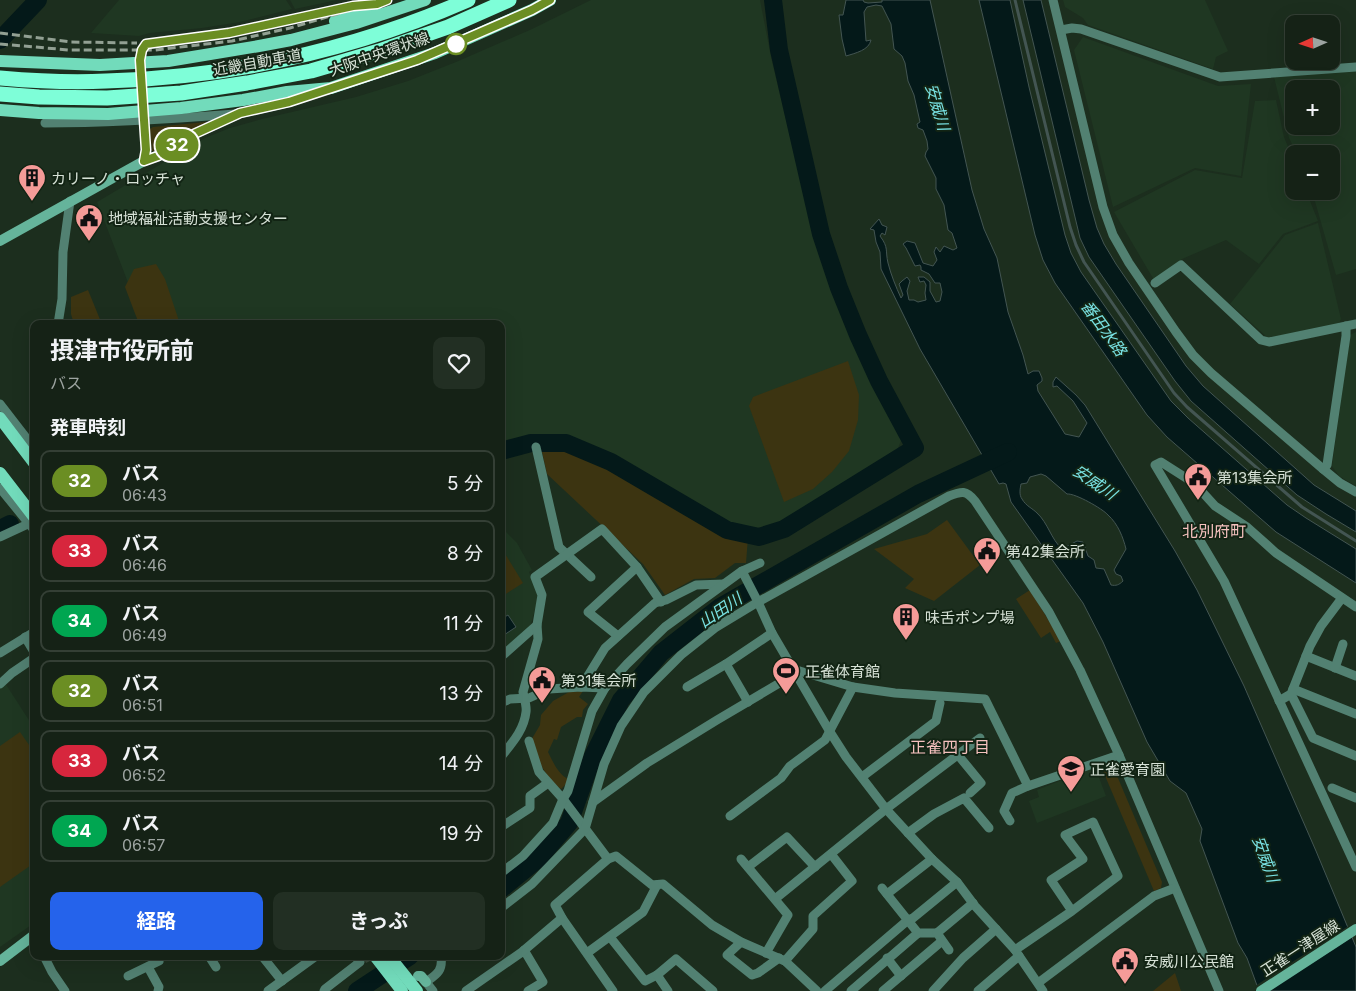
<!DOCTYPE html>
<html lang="ja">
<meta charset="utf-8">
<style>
body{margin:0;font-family:Inter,"Noto Sans JP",sans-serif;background:#222f23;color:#f1f3f6;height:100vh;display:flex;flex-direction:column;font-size:19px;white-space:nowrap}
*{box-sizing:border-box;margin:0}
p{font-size:16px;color:#9da4a1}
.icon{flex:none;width:28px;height:28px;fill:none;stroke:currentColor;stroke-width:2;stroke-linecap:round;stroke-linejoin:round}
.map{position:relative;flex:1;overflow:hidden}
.drawer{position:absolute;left:30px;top:320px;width:475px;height:640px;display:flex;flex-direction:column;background:#152216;border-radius:10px;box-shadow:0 5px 20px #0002,0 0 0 1px #343f35}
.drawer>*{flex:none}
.badge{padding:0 10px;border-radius:16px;font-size:18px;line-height:32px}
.needle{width:32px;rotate:267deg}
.tools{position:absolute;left:1285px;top:15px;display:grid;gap:10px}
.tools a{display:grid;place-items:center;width:55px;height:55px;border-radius:10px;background:#152216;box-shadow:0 5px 20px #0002,0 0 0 1px #343f35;font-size:25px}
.map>.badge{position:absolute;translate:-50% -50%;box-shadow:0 0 0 2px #fff}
h2{padding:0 20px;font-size:19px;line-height:45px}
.round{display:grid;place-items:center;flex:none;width:52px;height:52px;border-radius:10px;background:#222f23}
.headline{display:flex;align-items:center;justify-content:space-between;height:85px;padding:0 20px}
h1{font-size:24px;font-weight:700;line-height:38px}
.button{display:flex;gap:10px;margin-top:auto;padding:10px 20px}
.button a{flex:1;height:58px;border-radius:10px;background:#2563eb;color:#fff;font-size:20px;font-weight:700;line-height:58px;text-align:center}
.button a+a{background:#222f23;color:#f1f3f6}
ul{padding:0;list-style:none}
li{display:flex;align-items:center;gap:15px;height:62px;margin:0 10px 8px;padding:0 10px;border:2px solid #343f35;border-radius:10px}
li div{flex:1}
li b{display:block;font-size:19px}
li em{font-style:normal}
li .badge{min-width:55px;font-weight:700;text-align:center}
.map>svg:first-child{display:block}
</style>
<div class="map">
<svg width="1356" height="991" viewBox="0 0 1356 991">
<rect width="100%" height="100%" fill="#1c2e1e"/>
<g fill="#1f3722" fill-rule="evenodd">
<path d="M119 0H286L292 9 240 22 202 28 150 33 139 36 91 33Z"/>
<path d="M290 0H337L295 9Z"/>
<path d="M591 0H760L771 57 808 212 847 327 902 438 896 453 781 524 757 529 725 522 599 448 569 436 509 439 501 442V324H144L97 202 205 138 230 128 262 119 356 97 408 81 456 62 532 29Z"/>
<path d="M1063 0H1205L1228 51 1216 57 1213 69 1088 25 1083 18 1065 7Z"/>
<path d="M1083 37 1218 86 1251 84 1241 176 1195 168 1113 207 1074 50Z"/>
<path d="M1356 70V269L1336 275 1312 191H1331V154H1297L1289 138 1274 77ZM1294 89H1331V126H1294Z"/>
<path d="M1276 100 1284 137 1294 162V191H1306L1318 221 1283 234 1259 264 1226 240 1182 259 1154 280 1114 212 1195 170 1242 178 1255 101Z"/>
<path d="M1318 223 1341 319 1339 323 1268 338 1230 304 1285 235Z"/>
<path d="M1356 332V486L1339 476 1332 466 1350 335Z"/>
<path d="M501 527 517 543 532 570 529 572 539 594 530 628 501 653Z"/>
<path d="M5 683 34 728V923L0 947V688Z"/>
<path d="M1095 767 1106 796 1037 823 1029 801 1039 797 1037 790Z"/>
</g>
<g fill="#3c3411">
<path d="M206 122V124L155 152 152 151 150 129 153 127Z"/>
<path d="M156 264 165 279 180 324H139L125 287 134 269Z"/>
<path d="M88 290 101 322 97 324H74L71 314V297Z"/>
<path d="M848 361 859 395 858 420 849 451 832 472 813 489 784 502 749 406 753 397Z"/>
<path d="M541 447 568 449 611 464 725 533 748 537 746 563H735L715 578 694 579 665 595 643 564 547 474Z"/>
<path d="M947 520 980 565 934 601 905 588 914 579 874 549 927 534Z"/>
<path d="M501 547 523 583 501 597Z"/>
<path d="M1030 590 1061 641 1056 643 1050 632 1041 638 1016 599Z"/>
<path d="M583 691 579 697 588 704 583 710 582 717H577L561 727 557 740 554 739 548 752C553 762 558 774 568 779L566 784 561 789C545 777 538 760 530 742L540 725 541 715 553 701 569 692Z"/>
<path d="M20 732 34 752V863L0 887V746Z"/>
<path d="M1103 771H1115L1162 882 1161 888 1154 891Z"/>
<path d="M1175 973 1181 991H1153Z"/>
</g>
<g fill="#041919" stroke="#435552" fill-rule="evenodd">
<path d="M846 0H863L864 2 868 3 882 2V0H930L972 190 984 229 997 258 1008 312 1023 355 1028 374 1033 371H1039L1042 378V381L1037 385 1038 391 1065 434 1079 437 1087 423 1073 401 1057 386 1053 387V382L1056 377 1076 395 1085 405 1175 551 1197 590 1244 686 1316 851 1356 947V991H1259L1247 958 1238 943 1200 841 1202 829 1186 793 1170 781 1147 742 1103 642 1083 603 1011 502 1006 484 1003 483 999 484 920 349 881 269 880 252 876 242 874 230 870 229 879 219 882 225 887 227 885 235 882 233 880 236C889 248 885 250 888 263 891 275 896 287 901 298L903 295 899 284 902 281 907 277 910 281 907 291 909 300H914L918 302 926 300 925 293 926 285 924 281 920 282 918 277H924L930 282V291L936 302 940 301 942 292 940 283H935L929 274 921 270V267L920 265 915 266 906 248 903 244 907 241 915 243 923 263 933 266 937 260 934 252 936 247 940 252 944 246 953 250 957 248 952 233 948 230 944 205 936 189V178L925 156 926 152 928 149 927 141 923 130 918 128 917 124 920 122 914 95 908 81 905 63 902 56 894 49 891 24 882 6 876 5 867 7 864 12 866 41 871 40C869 50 856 53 846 56L842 39 839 15H843ZM1041 474 1046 476 1067 494C1075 493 1103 509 1108 515 1118 524 1123 537 1126 549L1114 570 1116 574 1121 576 1123 581C1119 585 1116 586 1111 585L1104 569 1096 568 1094 560 1088 556 1083 542 1077 541 1062 549C1051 539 1048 523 1037 513 1032 508 1026 506 1022 499 1019 495 1020 489 1021 484L1027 483 1030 477Z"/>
<path d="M979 0H1010L1029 87 1065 235 1071 253 1081 272 1171 401 1188 418 1287 505 1306 518 1356 549V583L1276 532 1167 437 1147 415 1055 283 1043 260 1035 235Z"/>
<path d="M1023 0H1041L1089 200 1097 228 1104 244 1116 264 1186 366 1203 386 1314 485 1356 511V532L1326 514 1297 495 1191 401 1175 381 1089 257 1080 238Z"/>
<path d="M508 615 516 627 501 637V619Z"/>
</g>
<path fill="#1c2e1e" d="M1350 925 1354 936 1269 991H1256L1255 986Z"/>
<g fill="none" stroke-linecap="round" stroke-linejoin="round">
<path stroke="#435552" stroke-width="3" d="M1015 0 1070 227 1076 245 1084 262 1174 393 1187 407 1302 507 1356 541"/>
<g stroke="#041919" stroke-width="18">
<path d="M0 40 38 0"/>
<path d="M501 451 531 443H566L611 462 727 530 759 537 784 529 915 448 879 381 858 335 839 288 821 234 779 50 773 0"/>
<path d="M0 529 10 524"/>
<path d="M501 889 539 858 569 823 593 756 621 700 661 653 720 607 918 494 1008 452"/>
<path d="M357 991 410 956"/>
</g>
<path stroke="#38493a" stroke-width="9" stroke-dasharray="9 4.5" stroke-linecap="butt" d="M364 959 370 956"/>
<g stroke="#528172" stroke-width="9">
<path d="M1053 0 1103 207 1113 235 1129 263 1176 332 1193 355 1211 373 1323 469 1340 483 1356 492"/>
<path d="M1061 30 1072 28 1081 29 1220 77 1356 67"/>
<path d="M45 123C108 123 171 119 235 114"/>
<path d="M144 161 146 150 140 60 141 50 146 45 229 33 353 6 377 4 387 0"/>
<path d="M1155 283 1181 265 1261 340 1269 342 1356 324"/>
<path d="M58 324 62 299 63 252 70 201"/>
<path d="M0 404 34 448"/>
<path d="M536 447 559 547 591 577"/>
<path d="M1323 469 1327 465 1346 336V326"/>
<path d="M0 488 34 530"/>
<path d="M0 537 28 524"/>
<path d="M742 571 758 602 772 633 830 732 846 757 886 809 908 833 932 859 957 882 975 906 1015 950 1043 991"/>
<path d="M1356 607 1276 553 1247 527 1215 506 1194 483 1161 462 1155 465 1224 581 1356 867"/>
<path d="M618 636 588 612 637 567"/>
<path d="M25 637 34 652"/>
<path d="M0 653 34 632"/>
<path d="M1306 656 1356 676"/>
<path d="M501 657 537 625"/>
<path d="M1335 668 1343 644"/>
<path d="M793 669 853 687 895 693 985 699 1028 786 1119 755"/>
<path d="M0 684 12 673 34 658"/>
<path d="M581 687 605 648 655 603 666 600 696 585 724 584"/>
<path d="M687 687 726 664"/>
<path d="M1293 689 1356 714"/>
<path d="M1291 694 1313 738 1356 756"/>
<path d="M1279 701 1291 694 1310 646 1321 626 1342 598"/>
<path d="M748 702 726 664 772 633"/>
<path d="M501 703 510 699 529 698 549 689 581 687 605 688"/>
<path d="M529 741 539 772 563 799 608 859"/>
<path d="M958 755 981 783 970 793"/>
<path d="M501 757C512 743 524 730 526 712 527 706 524 698 523 692L538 639 537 625 542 595 535 577 602 529 637 567 661 602"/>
<path d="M862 777 936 721 940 703"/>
<path d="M1332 788 1356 798"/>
<path d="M593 802 647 763 717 720 788 678 793 669"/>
<path d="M730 816 781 778 790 766 825 740 853 687"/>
<path d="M1010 821 1004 811 1012 793 1028 786"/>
<path d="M501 827 530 808V796L548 783"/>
<path d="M908 833 934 814 964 798 989 828"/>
<path d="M741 859 788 915 766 953"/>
<path d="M748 867 787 837 815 867"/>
<path d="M501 873 523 856 553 823 563 799 568 791 592 711 605 688 627 664 665 627 742 571 760 563"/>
<path d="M882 888 918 933H937L949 950"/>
<path d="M887 894 932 859"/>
<path d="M775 899 886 809 980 738"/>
<path d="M501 908 532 884 585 829 604 764 621 726 644 692 681 655 715 628 758 602 949 496C962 491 966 490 975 501L1049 612 1080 670 1119 755 1219 991"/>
<path d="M562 918 613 991"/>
<path d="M937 933 973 903"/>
<path d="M610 937 645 981 657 975"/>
<path d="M741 942 727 955 752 975 758 973 779 958"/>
<path d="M524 950 543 982 528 991"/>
<path d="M1015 950 1072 911 1118 876 1093 822 1065 835 1083 859 1051 880 1072 911"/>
<path d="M587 953 643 912 657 885"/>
<path d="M44 956 52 972 65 991"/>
<path d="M209 956 216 967"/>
<path d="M262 956 282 981"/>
<path d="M887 958 901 976"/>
<path d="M785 961 813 929V916L852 881 831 854"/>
<path d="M148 967 159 987 158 991"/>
<path d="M128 976 159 961 157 956"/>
<path d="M1038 983 1154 896 1175 888"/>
<path d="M268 991 316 956"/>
<path d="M324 991 325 989 360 962 355 956"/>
<path d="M433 991 426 982C437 974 443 971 441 956"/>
<path d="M466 991 522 952 562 918 555 905 608 859 616 856 652 885 663 884 712 925 741 942 785 961 817 991"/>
<path d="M668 991 657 975 676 959 713 991"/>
<path d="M825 991 908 920 913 918 957 882"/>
<path d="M851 991 918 933"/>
<path d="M883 991 942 941"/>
<path d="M933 991 963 958 996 929"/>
<path d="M978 991 1019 956"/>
</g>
<g stroke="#65b49b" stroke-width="10">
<path d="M0 241 113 178 144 161 157 156 194 134 240 113 289 102 318 92"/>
<path d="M0 961 34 935"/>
<path d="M418 976H421L426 982"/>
<path d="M1261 991 1356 929"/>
</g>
<g stroke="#72dbbb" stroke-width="12">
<path d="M335 21 377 4"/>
<path d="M0 61 100 65 168 61 259 46 291 40 356 23 425 0"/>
<path d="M0 110 39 113 108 114 181 108 243 100 287 92 331 88 435 53 532 10 550 0"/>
<path d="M0 418 34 463"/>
<path d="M0 473 34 517"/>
<path d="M375 956 402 991"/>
<path d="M389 956 417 991"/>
</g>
<g stroke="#7efed8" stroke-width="15">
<path d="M0 78C35 81 71 83 106 81 230 77 354 50 468 0"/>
<path d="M0 94 39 97 107 98 181 93 247 83 311 71 379 51 448 27 509 0"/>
</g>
<g stroke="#92a093" stroke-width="3" stroke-dasharray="8 4" stroke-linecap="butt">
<path d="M0 33 71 42 137 43"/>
<path d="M0 44 69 50H155L232 41 290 28 364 6 381 0"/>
</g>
</g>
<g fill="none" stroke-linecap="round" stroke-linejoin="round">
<defs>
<path id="line" d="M387 0 377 4 353 6 229 33 146 44 142 50 140 60 146 150 144 161 158 156 194 134 240 113 289 102 417 60 532 10 550 0"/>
</defs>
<use href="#line" stroke="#fff" stroke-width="11"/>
<use href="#line" stroke="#6b8e23" stroke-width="8"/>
</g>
<defs>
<symbol id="building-pin" viewBox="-11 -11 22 30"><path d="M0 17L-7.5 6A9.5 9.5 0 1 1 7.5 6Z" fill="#f59b98" stroke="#122414"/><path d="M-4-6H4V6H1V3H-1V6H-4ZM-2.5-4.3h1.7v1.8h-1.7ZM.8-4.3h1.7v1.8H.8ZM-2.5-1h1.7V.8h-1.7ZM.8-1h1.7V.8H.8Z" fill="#111"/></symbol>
<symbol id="civic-pin" viewBox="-11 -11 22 30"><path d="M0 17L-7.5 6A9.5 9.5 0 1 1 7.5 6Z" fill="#f59b98" stroke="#122414"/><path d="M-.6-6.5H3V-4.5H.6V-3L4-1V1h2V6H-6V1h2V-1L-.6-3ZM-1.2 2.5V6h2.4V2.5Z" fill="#111"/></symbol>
<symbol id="stadium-pin" viewBox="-11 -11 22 30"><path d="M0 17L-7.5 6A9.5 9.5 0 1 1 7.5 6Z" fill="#f59b98" stroke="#122414"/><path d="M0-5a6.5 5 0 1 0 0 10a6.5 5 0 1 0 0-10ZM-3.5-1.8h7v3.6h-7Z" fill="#111"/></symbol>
<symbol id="school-pin" viewBox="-11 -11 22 30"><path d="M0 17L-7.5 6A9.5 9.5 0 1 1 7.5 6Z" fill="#f59b98" stroke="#122414"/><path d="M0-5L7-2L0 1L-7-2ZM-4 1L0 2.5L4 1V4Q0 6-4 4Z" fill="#111"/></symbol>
</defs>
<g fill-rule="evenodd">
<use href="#building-pin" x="16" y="162" width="32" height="43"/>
<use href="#civic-pin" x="73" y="202" width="32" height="43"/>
<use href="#civic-pin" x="1182" y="461" width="32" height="43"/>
<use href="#civic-pin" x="971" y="535" width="32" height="43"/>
<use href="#building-pin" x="890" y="601" width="32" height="43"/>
<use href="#stadium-pin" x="770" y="655" width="32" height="43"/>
<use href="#civic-pin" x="526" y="664" width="32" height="43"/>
<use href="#school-pin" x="1055" y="753" width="32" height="43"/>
<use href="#civic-pin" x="1109" y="945" width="32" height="43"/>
</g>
<circle fill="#fff" stroke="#6b8e23" stroke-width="2.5" cx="456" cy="44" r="10"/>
<g text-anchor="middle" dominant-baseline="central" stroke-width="4" stroke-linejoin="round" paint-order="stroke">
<g font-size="15" fill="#d6e1d6" stroke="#122414">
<text transform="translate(379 54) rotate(-19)">大阪中央環状線</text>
<text transform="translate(257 62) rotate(-10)">近畿自動車道</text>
<text transform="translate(1300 948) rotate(-33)">正雀一津屋線</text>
</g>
<g font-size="15" fill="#d6e1d6" stroke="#122414" text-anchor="start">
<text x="51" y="178">カリーノ・ロッチャ</text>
<text x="108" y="218">地域福祉活動支援センター</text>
<text x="1217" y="477">第13集会所</text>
<text x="1006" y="551">第42集会所</text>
<text x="925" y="617">味舌ポンプ場</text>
<text x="805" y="671">正雀体育館</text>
<text x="561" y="680">第31集会所</text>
<text x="1090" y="769">正雀愛育園</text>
<text x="1144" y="961">安威川公民館</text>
</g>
<g font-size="16" font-style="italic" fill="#79e2e3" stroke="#122414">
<text transform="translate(938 107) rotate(74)">安威川</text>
<text transform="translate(1104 328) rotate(54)">番田水路</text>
<text transform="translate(1095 482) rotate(34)">安威川</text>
<text transform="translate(720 610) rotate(-34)">山田川</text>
<text transform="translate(1266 859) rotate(70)">安威川</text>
</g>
<g font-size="16" fill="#f5c1be" stroke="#122414">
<text x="1214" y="531">北別府町</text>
<text x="950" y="747">正雀四丁目</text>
</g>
</g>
</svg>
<div class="tools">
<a><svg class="needle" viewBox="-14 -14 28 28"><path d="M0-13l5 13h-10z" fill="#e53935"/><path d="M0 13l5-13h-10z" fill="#9da4a1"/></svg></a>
<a>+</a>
<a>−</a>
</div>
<b class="badge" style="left:177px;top:145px;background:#6b8e23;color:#fff">32</b>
<section class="drawer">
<div class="headline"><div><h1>摂津市役所前</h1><p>バス</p></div><a class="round"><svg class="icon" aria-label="heart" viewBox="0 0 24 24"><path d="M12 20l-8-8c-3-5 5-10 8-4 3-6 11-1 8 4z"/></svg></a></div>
<h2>発車時刻</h2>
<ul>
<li><span class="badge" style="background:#6b8e23;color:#fff">32</span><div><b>バス</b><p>06:43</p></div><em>5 分</em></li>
<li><span class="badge" style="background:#d7263d;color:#fff">33</span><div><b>バス</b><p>06:46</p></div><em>8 分</em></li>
<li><span class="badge" style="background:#00a651;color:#fff">34</span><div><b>バス</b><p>06:49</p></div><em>11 分</em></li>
<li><span class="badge" style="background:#6b8e23;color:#fff">32</span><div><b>バス</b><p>06:51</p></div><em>13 分</em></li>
<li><span class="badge" style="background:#d7263d;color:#fff">33</span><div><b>バス</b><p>06:52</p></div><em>14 分</em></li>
<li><span class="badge" style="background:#00a651;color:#fff">34</span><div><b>バス</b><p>06:57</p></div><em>19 分</em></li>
</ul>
<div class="button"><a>経路</a><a>きっぷ</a></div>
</section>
</div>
